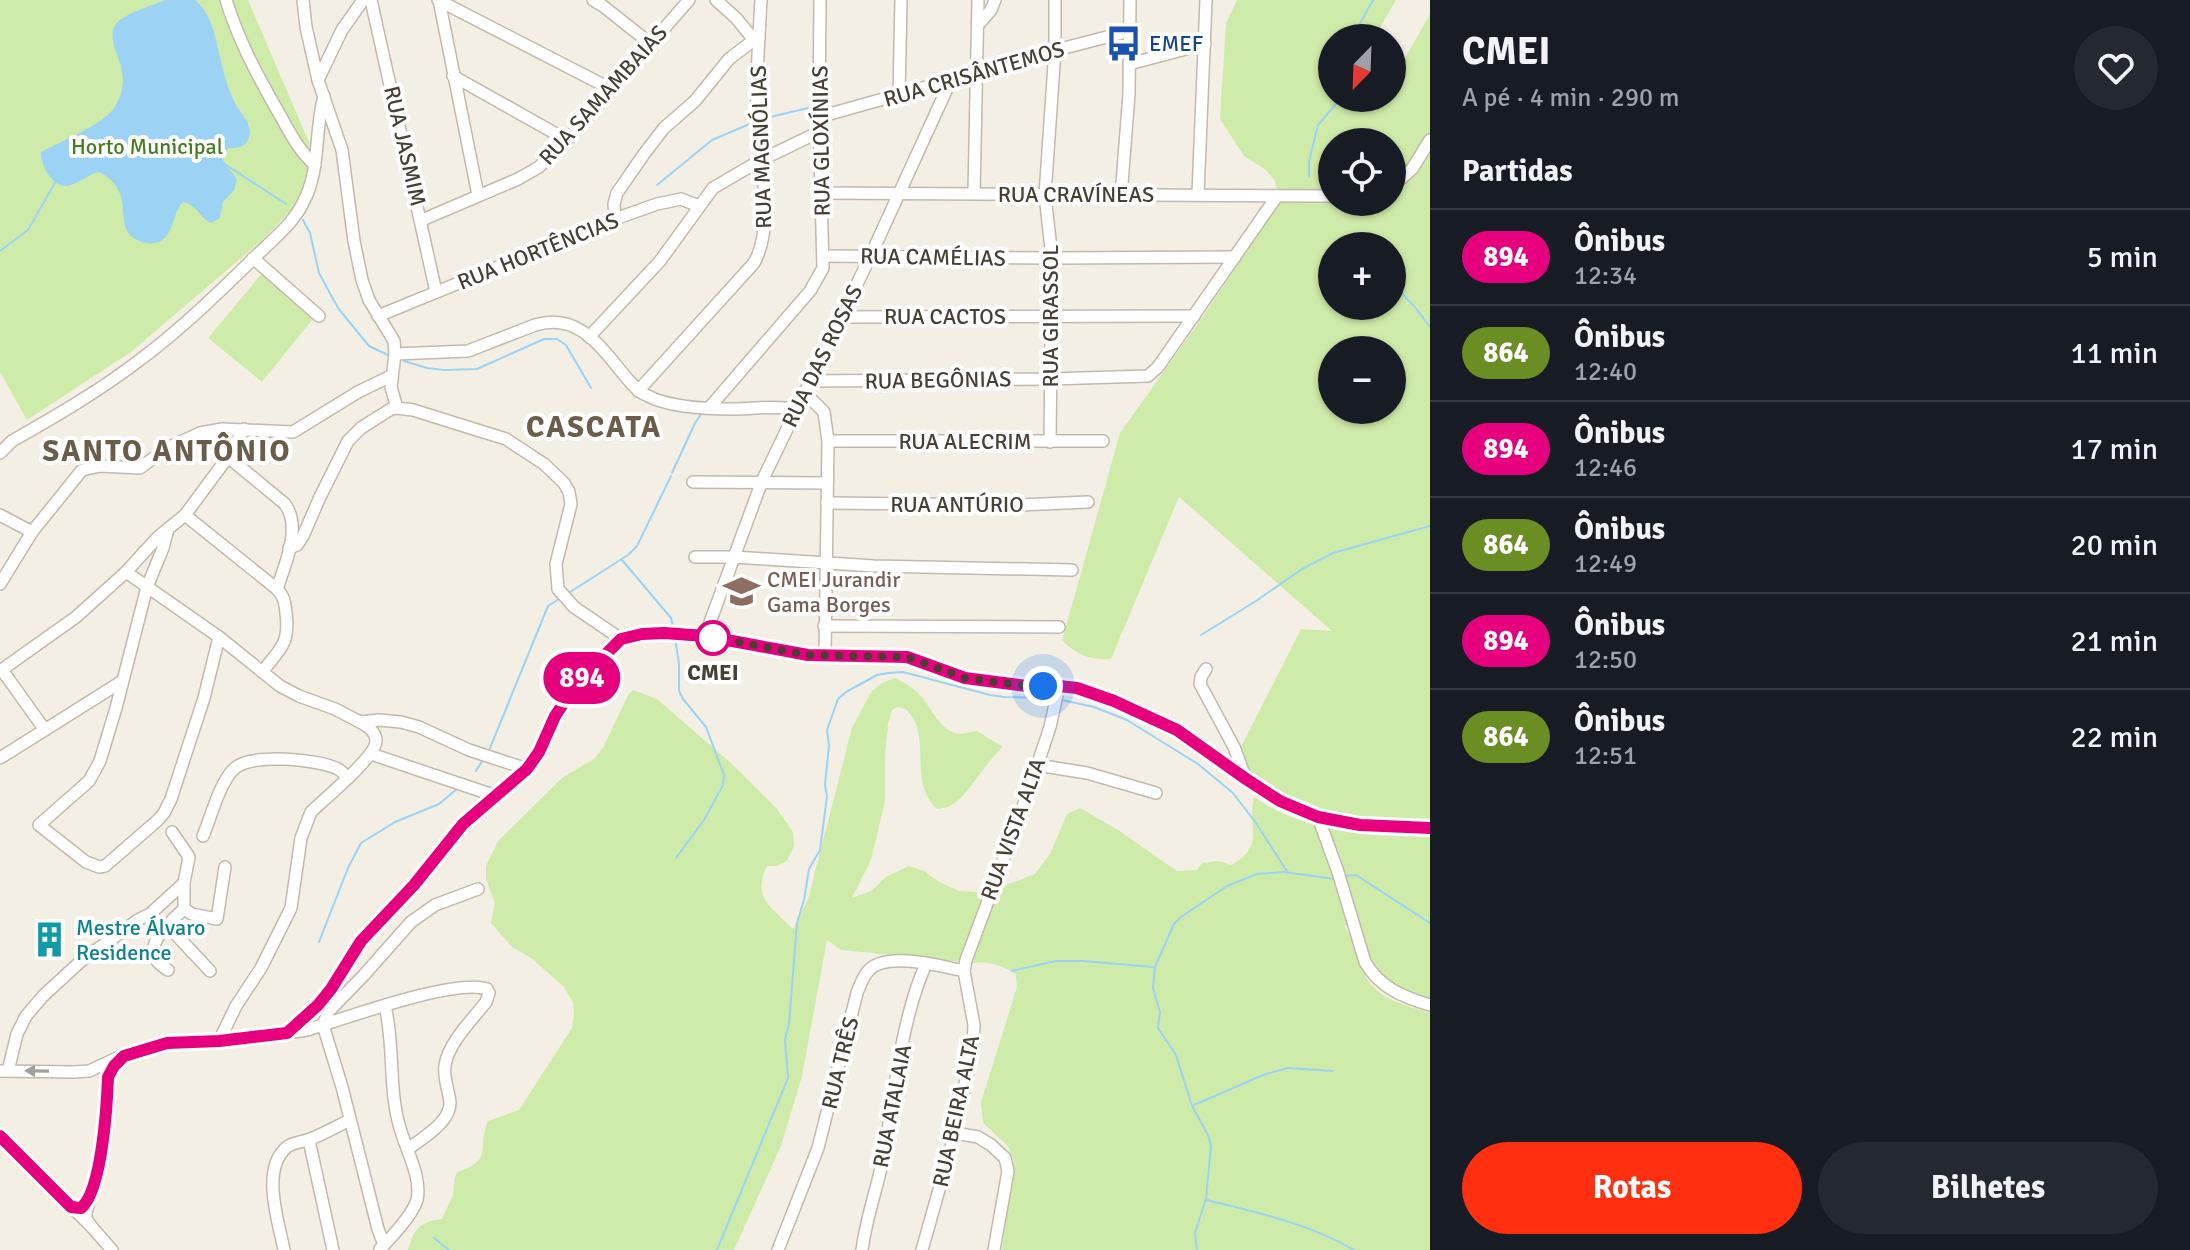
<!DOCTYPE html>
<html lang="pt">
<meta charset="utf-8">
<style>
body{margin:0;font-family:Signika,sans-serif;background:#242831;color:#f1f3f6;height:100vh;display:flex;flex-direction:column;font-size:30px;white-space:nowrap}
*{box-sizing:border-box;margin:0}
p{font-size:26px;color:#9ea1a6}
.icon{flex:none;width:44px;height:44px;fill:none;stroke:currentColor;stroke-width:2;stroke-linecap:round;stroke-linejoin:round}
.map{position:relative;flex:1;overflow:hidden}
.side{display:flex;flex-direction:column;background:#171b24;width:760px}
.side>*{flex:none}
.badge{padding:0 16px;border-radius:26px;font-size:28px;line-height:52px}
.needle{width:52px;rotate:203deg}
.tools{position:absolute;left:1318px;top:24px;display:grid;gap:16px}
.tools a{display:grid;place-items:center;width:88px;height:88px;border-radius:50%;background:#171b24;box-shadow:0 2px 6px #0004;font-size:40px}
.you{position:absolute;width:40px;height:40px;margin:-20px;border:6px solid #fff;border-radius:50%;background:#1a73e8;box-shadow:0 0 0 12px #1a73e833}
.map>.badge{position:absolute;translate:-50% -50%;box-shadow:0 0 0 4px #fff}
h2{padding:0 32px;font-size:30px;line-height:72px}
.round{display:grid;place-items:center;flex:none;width:84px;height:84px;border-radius:42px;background:#242831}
.head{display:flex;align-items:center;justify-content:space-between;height:136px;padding:0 32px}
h1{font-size:38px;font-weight:800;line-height:60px}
.action{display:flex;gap:16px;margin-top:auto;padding:16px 32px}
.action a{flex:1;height:92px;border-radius:48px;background:#ff2f10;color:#fff;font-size:32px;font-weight:800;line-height:92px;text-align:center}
.action a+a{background:#242831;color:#f1f3f6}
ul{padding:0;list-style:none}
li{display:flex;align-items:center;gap:24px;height:96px;padding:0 32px;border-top:2px solid #363941}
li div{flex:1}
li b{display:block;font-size:30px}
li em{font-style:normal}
li .badge{min-width:88px;font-weight:700;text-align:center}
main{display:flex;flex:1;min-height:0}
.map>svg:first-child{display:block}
</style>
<main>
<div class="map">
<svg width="1430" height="1250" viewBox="0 0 1430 1250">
<rect width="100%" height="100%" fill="#f4efe5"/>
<g fill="#cfebaa" fill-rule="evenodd">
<path d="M0 0H248L309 142 310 159 301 194 292 209 261 241 131 352 27 420 0 372Z"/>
<path d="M1237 0H1396L1374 38H1332V98H1392V76H1395L1430 14V824L1380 823 1315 812 1293 803 1250 779 1239 751 1301 629 1332 631 1179 497 1111 659C1088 660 1079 655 1062 641L1120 433 1204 315 1280 202 1275 181 1266 170 1244 156 1220 119 1226 23ZM1332 142H1392V202H1332ZM1332 246H1392V306H1332ZM1332 350H1392V410H1332Z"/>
<path d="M263 272 316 315 262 382 208 338Z"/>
<path d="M895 678C905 683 914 688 922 697 931 708 938 725 952 732 959 736 969 732 977 731L1003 747C985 762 968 797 950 806 949 807 939 809 937 809 913 786 925 756 917 727 916 721 911 715 907 710L898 707 892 710 888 724 885 756V801L871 860 852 898 871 891 886 877 909 866 924 871 939 882 960 891 980 892 1003 886 1035 874 1050 854 1067 814 1080 808 1118 830 1177 871 1197 870 1202 863 1218 861 1231 865C1267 845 1246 828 1254 797 1303 832 1371 838 1430 836V999C1378 983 1378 974 1357 927L1344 925C1353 940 1357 955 1363 971 1374 999 1405 1005 1430 1013V1250H1002L1014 1161 1008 1146 983 1123 981 1102 1017 987 1016 974C1002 966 991 961 974 963L841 950 827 940 802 1076 781 1146 734 1250H408C414 1228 420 1222 442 1219L453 1195 454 1181 457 1172C495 1160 476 1149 488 1121L519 1110 572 1028 574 1013 573 1003 564 987 531 958 512 947 491 923 495 903 486 879V866L498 841 563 777 594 759 604 746 628 695 633 690 657 699 732 764 777 809 793 832 794 846 787 861 777 866H767C751 899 773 908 793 929L808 899 852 728 871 692 882 683Z"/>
</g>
<path fill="#9cd3f5" d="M165 0H195C215 17 216 45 223 69 225 79 229 89 233 99 237 110 250 120 250 132 250 145 239 149 229 148L221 155C224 167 232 170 237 180L234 190 223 202 220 218 211 223C200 218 196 204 183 202 173 212 174 233 161 241 156 244 148 244 142 242 117 234 127 213 120 194 117 184 107 175 98 172 88 175 76 185 67 186 52 187 40 165 41 152 59 143 99 125 111 112 120 101 125 86 122 72 120 56 103 33 120 20 132 11 151 6 165 0Z"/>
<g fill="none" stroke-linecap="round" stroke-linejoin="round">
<g stroke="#9cd3f5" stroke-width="2">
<path d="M1352 38 1373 0"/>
<path d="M770 117 808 108 814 103"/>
<path d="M223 163 286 204"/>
<path d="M1309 177V161L1318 125 1341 98"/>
<path d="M657 185 712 140 752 123"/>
<path d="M303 220 310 233 319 273 338 308 369 346 388 355"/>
<path d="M1343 241 1350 246"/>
<path d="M0 251 28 230 56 181"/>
<path d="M1392 283 1414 306 1430 327"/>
<path d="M404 361 427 368 444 370 477 369 544 339H557L566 345 591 388"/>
<path d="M672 473 695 423 702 413"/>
<path d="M622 560 671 618 673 627"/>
<path d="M567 594 628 555 637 546 671 476"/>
<path d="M1201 635 1256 601 1302 569 1333 553 1430 526"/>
<path d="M675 638 679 664V691L683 699 706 727 724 775 723 785 704 820 676 858"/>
<path d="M1062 700 1094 707 1127 720 1198 764 1233 793 1256 823 1288 873"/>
<path d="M490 748 548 606 559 599"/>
<path d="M476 771 482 761"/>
<path d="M1345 876 1356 875 1430 923"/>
<path d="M319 942 348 868 361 843 395 822 439 804 457 789"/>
<path d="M1012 971 1056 961H1083L1153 967"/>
<path d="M1194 1105 1263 1075 1288 1068 1333 1071"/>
<path d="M1207 1200C1258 1213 1308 1223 1354 1250"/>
<path d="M434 1238 449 1250"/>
<path d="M717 1250 788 1078 785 1039 789 1024 797 923 804 900 809 869 820 850 827 796 825 785 829 745 827 730 838 699 846 692 877 675 888 673 903 672 990 695 1004 697 1051 698"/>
<path d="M1197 1250 1195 1233 1206 1199 1211 1146 1208 1135 1192 1106 1176 1055 1158 1028 1160 1012 1153 988 1155 967 1174 924 1181 917 1227 886 1257 874 1284 872 1335 879"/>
</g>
<defs>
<g id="minor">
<path d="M226 0C239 41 255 71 276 108 288 129 297 149 315 165"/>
<path d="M303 0 306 27 318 80 342 150 354 241 362 280 369 300 394 341 395 354 391 387 397 408 413 410 506 439 544 464 564 483 569 492 571 504 556 564 558 589 574 607 621 639"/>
<path d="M371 0 436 292"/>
<path d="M438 0 611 89"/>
<path d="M439 0 478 195"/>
<path d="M593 0 603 6 651 44"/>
<path d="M716 0 736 18 754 40 759 38"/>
<path d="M978 25 991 10 995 0"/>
<path d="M1129 64 1205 44"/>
<path d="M453 76 567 140"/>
<path d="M318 80 342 30 363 0"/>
<path d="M899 95 901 0"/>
<path d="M819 117 951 80 975 71 1130 31"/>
<path d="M1392 187 1412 169 1430 140"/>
<path d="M821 193 1332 196"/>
<path d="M974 193 978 0"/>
<path d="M1198 194 1206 0"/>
<path d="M1121 196 1129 94 1130 0"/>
<path d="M615 219 614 204 617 193 644 154 664 128 695 101 729 59 754 40"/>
<path d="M422 220 518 179 539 167 567 140 689 0"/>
<path d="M823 256 1052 258 1235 257"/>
<path d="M253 258 319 316"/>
<path d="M378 316 615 219 657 204 681 199 699 206"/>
<path d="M841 317 1194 316"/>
<path d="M589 337 660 261 713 188 761 160 819 132"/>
<path d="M395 354 468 351 535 325C578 312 600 346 625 376 632 384 638 392 648 396 669 407 709 409 733 409 755 409 775 405 795 409"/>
<path d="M810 381 1050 379 1148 376 1158 367 1277 196"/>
<path d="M638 391 754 263C776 224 759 155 757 111 756 74 759 37 761 0"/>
<path d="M804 392 824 412 828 441 825 656"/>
<path d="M709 408 810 291 823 268 819 117 820 0"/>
<path d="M828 441H1103"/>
<path d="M1050 442 1052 258 1045 195 1055 50V0"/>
<path d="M0 453 12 441C56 416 101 390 141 359 180 330 215 296 250 262 268 243 291 227 303 203 321 169 314 132 324 96"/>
<path d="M228 457 285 504C302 528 285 564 277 589"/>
<path d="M693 482 827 483"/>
<path d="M827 503 1020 505 1088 502"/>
<path d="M0 515 32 532"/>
<path d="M185 515 277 589C284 596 285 603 286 613 290 644 280 649 262 672"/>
<path d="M168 529 163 548 147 587 116 708 100 761 89 781 39 825 86 862 99 867 105 866 158 820 164 813 171 799 204 698 219 637"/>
<path d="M289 548 297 545 303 536 320 497 348 441 361 428 391 409 397 408"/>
<path d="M695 557H734L874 566 1072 570"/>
<path d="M126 572 219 637 280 686 299 696 335 709 360 722 379 720 401 722 419 727 469 750 527 769"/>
<path d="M0 584 32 532 82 470 100 466 140 468 167 448 200 433 222 429 293 432 358 392 391 376"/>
<path d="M824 626 1059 627"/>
<path d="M705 636 762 481 870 257 951 80"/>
<path d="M1206 669 1201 677 1200 684 1234 747 1246 779"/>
<path d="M2 670 45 730"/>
<path d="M0 671 76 617 126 572 158 537 185 515 228 457 244 429"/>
<path d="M371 754 496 796"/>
<path d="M0 758 121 682"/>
<path d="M1037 765 1087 773 1156 793"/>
<path d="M1318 817 1338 872 1365 962C1380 988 1403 997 1430 1005"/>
<path d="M203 836C211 817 220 781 235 768 252 753 319 759 338 769 343 772 344 774 348 778"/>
<path d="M184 909 192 914 217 919 225 867"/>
<path d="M167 925 210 971"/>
<path d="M168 970C164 967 160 965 157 961 144 943 172 920 184 909V883L189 857 172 832"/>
<path d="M287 1033 307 1030C344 1019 454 978 487 989L489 993 486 1002C472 1020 449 1042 445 1065 443 1079 449 1090 450 1103 450 1123 422 1138 408 1149"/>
<path d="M219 1041 236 1006 261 968 291 908 301 838 311 812C324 799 376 757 376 741 376 731 367 726 360 722"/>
<path d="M0 1071 74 1072 89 1071 117 1058 167 1043 219 1041 287 1033 318 1005 331 989 361 941 414 885 463 824 527 769 539 752 555 716 567 696 578 682 621 639 642 634 664 633 705 636 808 655 907 657 965 678 1027 686H1059L1077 688 1114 701 1177 730 1246 779 1280 801 1318 817 1360 825 1430 828"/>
<path d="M8 1071 17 1034 26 1016 43 996 81 961 138 920 150 914 184 883"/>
<path d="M955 1133 978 1137 991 1145 1005 1158 1008 1171 994 1250"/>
<path d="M0 1136 91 1226 112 1250"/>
<path d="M309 1140 333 1250"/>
<path d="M91 1226 86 1219V1213L102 1152 108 1077 111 1069 120 1059"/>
<path d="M384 1245 378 1229 342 1087 323 1025 329 1011 364 975 411 922 435 905 478 889"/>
<path d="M380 1249C391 1238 413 1214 417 1200 422 1177 406 1150 400 1128 388 1089 395 1047 385 1006"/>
<path d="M284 1250C279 1223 260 1169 287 1147 293 1142 303 1142 310 1139 324 1134 337 1126 350 1120"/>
<path d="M778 1250 818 1148 857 993C860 985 863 976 869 970 887 951 941 966 964 971"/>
<path d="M862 1250C866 1218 878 1186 884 1154 895 1093 901 1019 926 964"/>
<path d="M922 1250 955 1133 973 1045 974 1025 964 971 966 960 1028 793 1050 727 1059 686"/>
</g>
</defs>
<use href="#minor" stroke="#c3b9aa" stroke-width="14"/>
<use href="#minor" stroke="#fff" stroke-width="11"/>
</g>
<defs><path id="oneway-solid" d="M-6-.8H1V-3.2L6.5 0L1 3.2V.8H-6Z" transform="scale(2)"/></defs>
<use fill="#a39f9a" href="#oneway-solid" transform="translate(37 1071) rotate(-179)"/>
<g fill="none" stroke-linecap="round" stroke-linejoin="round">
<defs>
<path id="line" d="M0 1136 71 1207 81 1208C102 1191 107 1105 108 1077L114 1066 124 1056 167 1043 219 1041 287 1033 318 1005 331 989 361 941 414 885 463 824 527 769 539 752 555 716 578 682 621 639 642 634 664 633 705 636 808 655 907 657 965 678 1027 686H1059L1077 688 1114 701 1177 730 1246 779 1280 801 1318 817 1360 825 1430 828"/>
</defs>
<use href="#line" stroke="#fff" stroke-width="18"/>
<use href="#line" stroke="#e6007e" stroke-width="12"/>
<path stroke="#473f34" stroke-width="8" stroke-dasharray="0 14.4" d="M713 638 705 636 808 655 907 657 965 678 1027 686H1043"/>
</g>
<defs>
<symbol id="bus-bare" viewBox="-9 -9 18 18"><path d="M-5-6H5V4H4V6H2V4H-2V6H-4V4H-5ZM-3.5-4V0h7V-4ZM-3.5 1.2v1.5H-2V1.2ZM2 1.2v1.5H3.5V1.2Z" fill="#1a4fb4" stroke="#fff" stroke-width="2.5" paint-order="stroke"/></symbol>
<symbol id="school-bare" viewBox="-9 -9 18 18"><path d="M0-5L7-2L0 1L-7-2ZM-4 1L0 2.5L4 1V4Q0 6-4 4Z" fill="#8d6e63" stroke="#fff" stroke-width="2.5" paint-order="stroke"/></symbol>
<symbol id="building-bare" viewBox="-9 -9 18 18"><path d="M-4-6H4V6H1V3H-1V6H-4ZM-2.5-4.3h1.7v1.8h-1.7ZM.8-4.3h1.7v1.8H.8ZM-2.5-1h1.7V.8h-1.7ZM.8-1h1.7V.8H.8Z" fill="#0f9aa8" stroke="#fff" stroke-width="2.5" paint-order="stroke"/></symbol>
</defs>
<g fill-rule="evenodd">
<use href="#bus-bare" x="1098" y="18" width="51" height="51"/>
<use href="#school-bare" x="716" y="566" width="51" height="51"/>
<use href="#building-bare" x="24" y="914" width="51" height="51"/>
</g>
<circle fill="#fff" stroke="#e6007e" stroke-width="4" cx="713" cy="638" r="16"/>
<g text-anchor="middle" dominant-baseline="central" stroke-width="8" stroke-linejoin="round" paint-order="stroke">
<g font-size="22" fill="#164399" stroke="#fff" text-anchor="start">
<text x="1149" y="43">EMEF</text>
</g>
<g font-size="22" fill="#473f34" stroke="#fff">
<text transform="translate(974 74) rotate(-16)">RUA CRISÂNTEMOS</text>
<text transform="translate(603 95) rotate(-48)">RUA SAMAMBAIAS</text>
<text transform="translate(821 141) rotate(-91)">RUA GLOXÍNIAS</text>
<text transform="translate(405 146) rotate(77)">RUA JASMIM</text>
<text transform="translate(761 147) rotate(-92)">RUA MAGNÓLIAS</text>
<text x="1076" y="194">RUA CRAVÍNEAS</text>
<text transform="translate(538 251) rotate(-22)">RUA HORTÊNCIAS</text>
<text transform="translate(933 257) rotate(1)">RUA CAMÉLIAS</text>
<text x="945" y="316">RUA CACTOS</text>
<text transform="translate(1050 316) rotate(-90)">RUA GIRASSOL</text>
<text transform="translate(822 356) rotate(-64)">RUA DAS ROSAS</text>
<text transform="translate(938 380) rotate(-1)">RUA BEGÔNIAS</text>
<text x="965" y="441">RUA ALECRIM</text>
<text x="957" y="504">RUA ANTÚRIO</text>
<text transform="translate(1013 829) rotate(-70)">RUA VISTA ALTA</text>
<text transform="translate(840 1063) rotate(-76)">RUA TRÊS</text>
<text transform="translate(892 1106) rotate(-79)">RUA ATALAIA</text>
<text transform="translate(956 1111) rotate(-78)">RUA BEIRA ALTA</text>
</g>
<g font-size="22" fill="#477c23" stroke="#fff">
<text x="147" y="146">Horto Municipal</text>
</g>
<g font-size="22" fill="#785e54" stroke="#fff" text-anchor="start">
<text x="767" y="579">CMEI Jurandir<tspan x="767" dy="25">Gama Borges</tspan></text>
</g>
<g font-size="22" font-weight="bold" fill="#473f34" stroke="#fff">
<text x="713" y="672">CMEI</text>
</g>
<g font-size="22" fill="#0d838f" stroke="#fff" text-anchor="start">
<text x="76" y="927">Mestre Álvaro<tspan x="76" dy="25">Residence</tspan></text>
</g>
<g font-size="30" font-weight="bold" letter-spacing="2" fill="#6a5d4a" stroke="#fff">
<text x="594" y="427">CASCATA</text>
<text x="167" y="451">SANTO ANTÔNIO</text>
</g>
</g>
</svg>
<div class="tools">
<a><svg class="needle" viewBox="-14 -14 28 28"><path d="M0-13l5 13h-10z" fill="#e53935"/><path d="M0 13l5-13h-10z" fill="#9ea1a6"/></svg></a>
<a><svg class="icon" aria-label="locate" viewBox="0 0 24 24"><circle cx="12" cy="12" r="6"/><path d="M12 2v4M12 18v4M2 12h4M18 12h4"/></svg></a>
<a>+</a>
<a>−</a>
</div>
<div class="you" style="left:1043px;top:686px"></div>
<b class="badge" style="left:582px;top:678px;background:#e6007e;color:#fff">894</b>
</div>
<section class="side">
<div class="head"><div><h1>CMEI</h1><p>A pé · 4 min · 290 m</p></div><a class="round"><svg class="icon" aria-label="heart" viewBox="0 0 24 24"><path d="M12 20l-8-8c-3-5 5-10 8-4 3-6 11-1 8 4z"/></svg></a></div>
<h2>Partidas</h2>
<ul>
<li><span class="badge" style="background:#e6007e;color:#fff">894</span><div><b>Ônibus</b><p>12:34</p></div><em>5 min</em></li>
<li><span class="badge" style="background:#6b8e23;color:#fff">864</span><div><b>Ônibus</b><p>12:40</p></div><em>11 min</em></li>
<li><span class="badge" style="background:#e6007e;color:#fff">894</span><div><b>Ônibus</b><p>12:46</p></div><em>17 min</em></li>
<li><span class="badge" style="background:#6b8e23;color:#fff">864</span><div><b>Ônibus</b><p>12:49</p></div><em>20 min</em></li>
<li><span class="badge" style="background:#e6007e;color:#fff">894</span><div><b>Ônibus</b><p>12:50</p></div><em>21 min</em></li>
<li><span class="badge" style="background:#6b8e23;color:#fff">864</span><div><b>Ônibus</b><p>12:51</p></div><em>22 min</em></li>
</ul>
<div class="action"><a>Rotas</a><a>Bilhetes</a></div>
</section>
</main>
